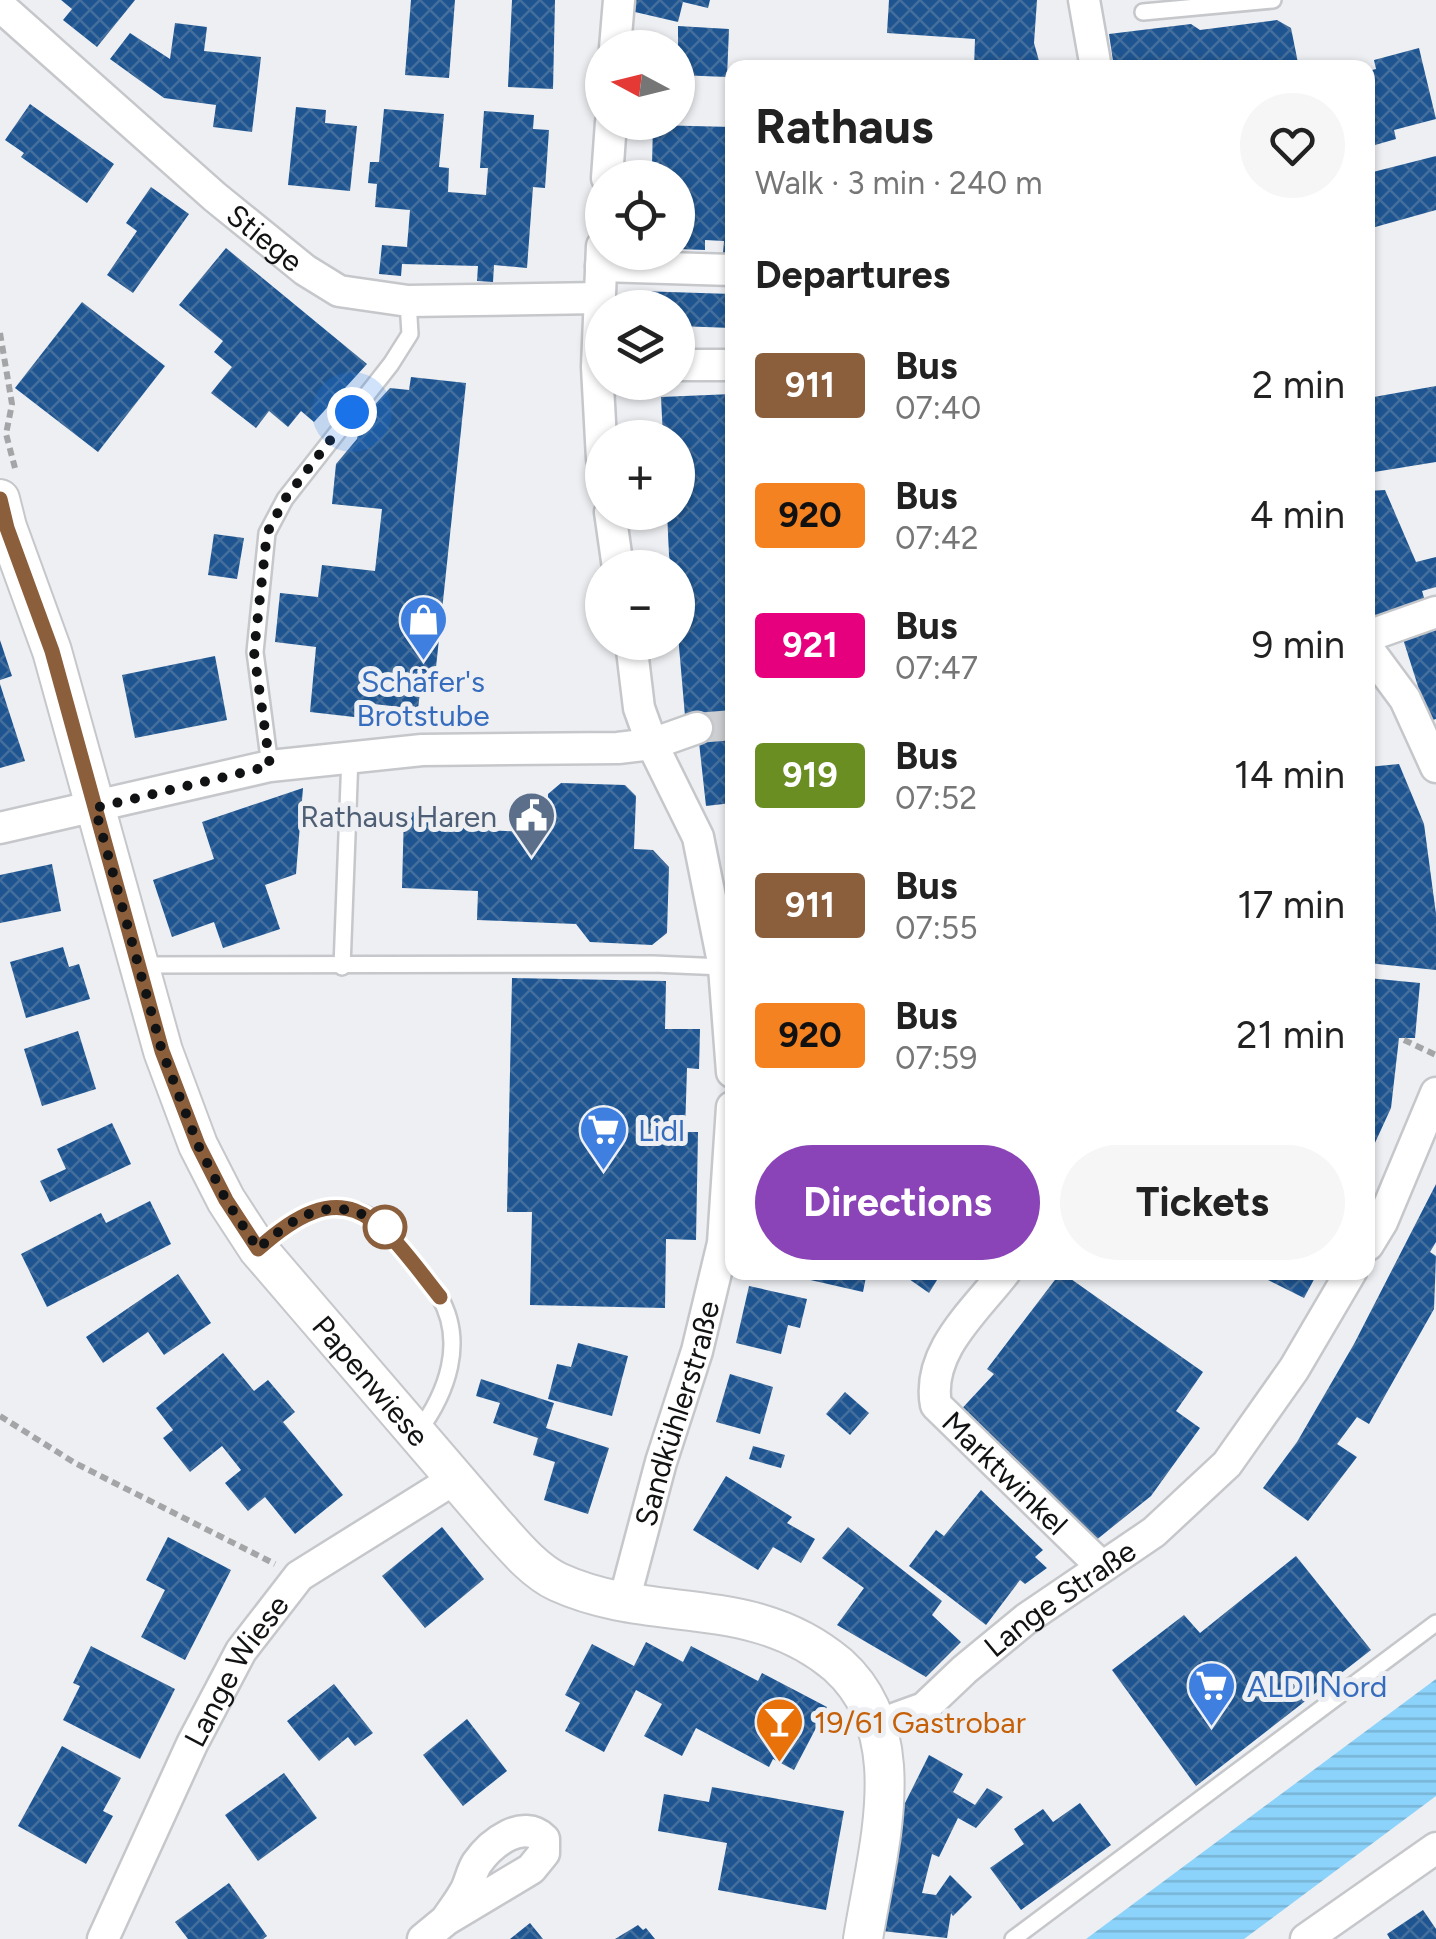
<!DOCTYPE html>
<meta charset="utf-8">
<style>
body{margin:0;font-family:Figtree,sans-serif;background:#f6f6f6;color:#222;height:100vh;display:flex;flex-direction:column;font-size:38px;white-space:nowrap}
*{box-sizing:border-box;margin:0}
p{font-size:32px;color:#767676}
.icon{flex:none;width:55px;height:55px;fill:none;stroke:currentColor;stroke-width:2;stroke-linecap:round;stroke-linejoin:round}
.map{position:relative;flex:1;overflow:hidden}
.drawer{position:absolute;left:725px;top:60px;width:650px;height:1220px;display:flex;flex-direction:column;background:#fff;border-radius:20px;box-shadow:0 2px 8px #0004}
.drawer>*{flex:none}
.badge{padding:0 20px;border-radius:8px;font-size:35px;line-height:65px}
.needle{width:65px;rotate:277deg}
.buttons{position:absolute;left:585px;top:30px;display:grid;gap:20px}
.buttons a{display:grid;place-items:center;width:110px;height:110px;border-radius:50%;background:#fff;box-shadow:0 2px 8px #0004;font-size:50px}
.you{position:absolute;width:50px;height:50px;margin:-25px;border:8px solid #fff;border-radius:50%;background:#1a73e8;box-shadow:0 0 0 15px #1a73e833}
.map>.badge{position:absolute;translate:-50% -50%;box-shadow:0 0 0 5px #fff}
h2{padding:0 30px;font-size:38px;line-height:90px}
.round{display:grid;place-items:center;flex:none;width:105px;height:105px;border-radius:52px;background:#f6f6f6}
.overview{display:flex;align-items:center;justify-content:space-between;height:170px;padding:0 30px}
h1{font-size:48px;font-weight:700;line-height:75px}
.action{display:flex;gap:20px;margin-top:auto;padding:20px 30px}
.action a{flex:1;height:115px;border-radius:60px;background:#8a44b7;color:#fff;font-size:40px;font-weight:700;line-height:115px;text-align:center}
.action a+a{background:#f6f6f6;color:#222}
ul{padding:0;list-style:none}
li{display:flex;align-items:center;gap:30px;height:130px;padding:0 30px}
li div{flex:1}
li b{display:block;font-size:38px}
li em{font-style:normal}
li .badge{min-width:110px;font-weight:700;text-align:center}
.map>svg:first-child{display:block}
</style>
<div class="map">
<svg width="1436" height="1939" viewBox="0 0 1436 1939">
<defs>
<pattern id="water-rules" width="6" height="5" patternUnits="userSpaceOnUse" patternTransform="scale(2.5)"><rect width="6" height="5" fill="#8cd3fb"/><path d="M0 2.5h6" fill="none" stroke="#78b4d6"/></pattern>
<pattern id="building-cross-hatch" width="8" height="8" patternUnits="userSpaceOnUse" patternTransform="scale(2.5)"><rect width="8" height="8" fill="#1e5591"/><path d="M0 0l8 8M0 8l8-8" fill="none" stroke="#446e9b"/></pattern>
</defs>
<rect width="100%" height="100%" fill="#edeff2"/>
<path fill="url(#water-rules)" d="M1436 1679V1796L1244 1939H1086Z"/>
<g fill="url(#building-cross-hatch)">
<path d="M61 0H135L97 47 63 20 72 9Z"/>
<path d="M411 0H455L449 78 405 75Z"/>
<path d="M512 0H555L553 89 508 87Z"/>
<path d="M624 0H710L708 8 683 2 678 22 622 9Z"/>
<path d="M889 0H1037L1034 43 1041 68H974L975 39 887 33Z"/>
<path d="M1277 20 1291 28 1299 68H1114L1109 34 1191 24 1200 30Z"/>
<path d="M175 23 207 27 204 51 261 57 252 132 213 127 216 105 164 98 110 59 130 33 170 59Z"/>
<path d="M678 26 729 29 727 77 678 75Z"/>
<path d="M1419 48 1436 119 1394 130 1396 139 1368 147V71L1376 69 1374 60Z"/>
<path d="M30 104 114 164 87 203 21 157 24 153 5 140Z"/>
<path d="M296 107 326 110 325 123 357 126 350 191 288 185Z"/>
<path d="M384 109 444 114 439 167 449 168 448 192 486 195 488 168H480L484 111 534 115 533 129 549 130 545 188 533 187 527 268 494 265 493 282 477 281 478 266 402 264 401 276 379 274 382 245 407 247 410 210 375 207 377 184 368 183 370 162H379Z"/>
<path d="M653 125 732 127V253H723L724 241 705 240V250L678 249V178H637V165H652Z"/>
<path d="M1436 156V210L1368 229V191L1374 190 1369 173Z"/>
<path d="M151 187 189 214 133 293 107 275 137 231 126 223Z"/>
<path d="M226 248 367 364 314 422 301 411 288 427 269 411 256 428 211 393 232 367 214 352 223 341 179 305Z"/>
<path d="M638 291 732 294V328L678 326V308H638Z"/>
<path d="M82 302 165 366 98 452 15 388Z"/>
<path d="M411 377 466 383 435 677 422 676 418 709 365 703 363 718 310 712 316 647 275 642 280 593 318 597 322 565 375 571 382 509 332 504 336 464 357 439 360 421 390 388 409 390Z"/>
<path d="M1436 386V462L1368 473V398Z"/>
<path d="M732 394V803L706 806 696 715 685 716 678 635V568H671L669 555 667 512H678V438H663L661 397Z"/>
<path d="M1385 490 1416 562 1436 557V587L1422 591 1426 604 1368 620V491Z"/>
<path d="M214 534 244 538 237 579 208 575Z"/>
<path d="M1436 629V719L1429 721 1403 639Z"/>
<path d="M0 640 12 676 0 680Z"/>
<path d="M215 656 227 720 135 738 122 675Z"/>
<path d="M0 684 25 761 0 768Z"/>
<path d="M1399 764 1424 824 1436 914V970L1368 963V767Z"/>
<path d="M561 783 625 785 636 796 634 849 653 850 669 867 667 933 652 945 590 942 576 924 477 920 478 891 402 888 404 812 473 814 486 830 547 833 548 794Z"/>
<path d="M303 788 296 874 265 885 280 929 223 948 214 922 172 937 153 880 214 859 202 822Z"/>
<path d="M52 864 61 911 0 923V875Z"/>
<path d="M63 947 69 967 79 964 90 999 26 1018 10 962Z"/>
<path d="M512 978 666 981 665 1029H700L699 1069 687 1068 685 1132H698L696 1240 666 1239 665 1308 530 1305 532 1212H507Z"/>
<path d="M1368 978 1420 983 1415 1038H1399L1391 1108 1368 1158Z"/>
<path d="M78 1031 96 1089 42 1106 24 1049Z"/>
<path d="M112 1123 131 1164 50 1202 40 1181 66 1169 57 1149Z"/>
<path d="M1436 1184V1242L1430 1252 1436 1256 1434 1309 1369 1424 1357 1417 1337 1444 1357 1457 1308 1521 1263 1488 1297 1442 1354 1344Z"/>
<path d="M150 1201 171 1244 47 1307 21 1254 101 1213 106 1223Z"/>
<path d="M807 1272H867L863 1292 806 1279Z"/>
<path d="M899 1272H942L929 1293Z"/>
<path d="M1061 1272 1203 1372 1176 1411 1200 1428 1151 1496 1090 1545 955 1416 994 1374 987 1369Z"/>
<path d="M1252 1272H1318L1304 1298Z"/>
<path d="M178 1274 211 1323 164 1355 148 1332 103 1363 86 1337Z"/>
<path d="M749 1286 807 1299 800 1328 788 1325 781 1354 736 1343Z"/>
<path d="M578 1343 628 1356 612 1416 548 1399 557 1364 571 1367Z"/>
<path d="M223 1353 254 1391 268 1380 295 1412 283 1422 343 1495 295 1534 265 1497 248 1511 225 1483 241 1470 222 1446 190 1472 163 1438 173 1430 156 1408Z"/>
<path d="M730 1374 773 1387 760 1434 716 1422Z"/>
<path d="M481 1379 554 1403 546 1428 609 1448 588 1514 544 1500 555 1462 533 1455 538 1438 493 1423 500 1403 476 1396Z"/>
<path d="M845 1392 869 1413 850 1435 826 1414Z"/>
<path d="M753 1446 785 1455 781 1468 749 1459Z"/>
<path d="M726 1476 792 1517 787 1523 815 1539 801 1563 773 1547 758 1570 693 1530Z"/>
<path d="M981 1490 1043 1550 1035 1557 1047 1568 1025 1584 1020 1580 986 1625 909 1566 936 1530 944 1536Z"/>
<path d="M442 1527 484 1579 425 1628 382 1576Z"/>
<path d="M848 1527 942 1601 932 1615 961 1642 926 1677 837 1625 864 1588 822 1558Z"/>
<path d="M168 1537 231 1570 185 1660 141 1637 165 1590 146 1580Z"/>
<path d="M1296 1556 1371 1650 1196 1786 1112 1670 1184 1615 1200 1633Z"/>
<path d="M646 1642 683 1662 691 1646 758 1681 762 1673 827 1707 794 1770 773 1759 769 1767 696 1728 682 1756 644 1736 662 1704 636 1690 604 1752 565 1731 580 1703 565 1695 592 1644 634 1666Z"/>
<path d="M91 1646 175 1689 140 1759 63 1720 80 1686 73 1683Z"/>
<path d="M334 1684 373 1733 355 1746 348 1737 319 1761 287 1721Z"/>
<path d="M467 1719 507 1771 463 1806 423 1755Z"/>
<path d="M62 1746 121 1778 103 1811 113 1816 86 1864 18 1826Z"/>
<path d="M929 1755 963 1774 953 1792 975 1805 987 1788 1003 1797 976 1828 958 1818 939 1857 932 1854 922 1893 936 1895 950 1875 972 1897 953 1916 951 1913 947 1938 872 1930 890 1833Z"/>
<path d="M284 1773 317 1818 258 1861 225 1815Z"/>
<path d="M712 1787 844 1811 826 1910 718 1890 727 1843 658 1831 664 1794 709 1802Z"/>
<path d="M1080 1803 1111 1845 1021 1910 990 1868 1024 1844 1014 1829 1043 1809 1053 1822Z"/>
<path d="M229 1883 267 1936 263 1939H188L175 1922Z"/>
<path d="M1423 1910 1436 1929V1939H1390L1387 1934Z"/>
<path d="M530 1923 543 1939H510Z"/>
<path d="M638 1925 643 1930 646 1928 655 1939H615Z"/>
</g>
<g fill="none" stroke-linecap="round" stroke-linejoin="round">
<path stroke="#ccced1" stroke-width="30" stroke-dasharray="30 15" stroke-linecap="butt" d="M697 728 732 725"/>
<defs>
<g id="service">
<path d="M1143 12 1273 0"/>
<path d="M270 766 255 652 267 533 285 499 391 364 410 334 408 301"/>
<path d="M140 965 653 964 724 967"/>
<path d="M342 967 350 756"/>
<path d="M258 1249C293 1217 337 1189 381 1224 392 1233 401 1248 410 1260 420 1271 432 1283 439 1296 466 1342 447 1393 418 1432"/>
<path d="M1013 1939 1436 1623"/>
</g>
<g id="minor">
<path d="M1084 0 1096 68"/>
<path id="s1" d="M0 6 215 197 305 270 339 291 408 301 600 298"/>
<path d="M615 48 619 0"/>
<path d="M607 178 611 122"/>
<path d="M602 246 597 367 602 459"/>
<path d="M601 266 732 270"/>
<path d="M678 365H732"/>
<path d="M610 512 618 568"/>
<path d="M1368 636 1436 612"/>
<path d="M631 642 639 708 652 744 698 837 724 967 732 1072"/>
<path d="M1368 649 1405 699 1436 767"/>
<path d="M0 828 270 766 422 750 618 748 652 744 697 728"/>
<path d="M1368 1245 1382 1222 1436 1093"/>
<path id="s2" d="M1005 1272C975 1311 926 1352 936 1405L1101 1566"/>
<path id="s3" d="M624 1601 661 1462 697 1351 723 1243 732 1107"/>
<path id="s4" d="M877 1725 924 1708 964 1670 1026 1619 1154 1532 1227 1464 1294 1369 1351 1272"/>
<path id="s5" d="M103 1939 192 1744 241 1651 299 1576 456 1478"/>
<path d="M423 1939 446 1920 531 1869 544 1853V1839C523 1818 491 1843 477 1863 471 1872 470 1884 464 1893 459 1902 452 1911 446 1920"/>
<path d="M1306 1939 1436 1848"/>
</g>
<g id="tertiary">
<path id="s6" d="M0 499 7 527 52 651 163 1051 198 1145 226 1200 258 1249 496 1526C513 1545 534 1571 558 1582 652 1625 752 1592 838 1665 867 1691 881 1726 884 1766 888 1822 872 1883 863 1939"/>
</g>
</defs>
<use href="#service" stroke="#c5c7ca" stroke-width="20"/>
<use href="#minor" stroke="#c5c7ca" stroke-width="35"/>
<use href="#tertiary" stroke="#c5c7ca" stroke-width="42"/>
<g stroke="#a3a5a7" stroke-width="6" stroke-dasharray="8 5" stroke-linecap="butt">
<path d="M0 333 12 404 6 434 15 468"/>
<path d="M1404 1040 1436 1055"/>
<path d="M0 1416 75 1463 275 1564"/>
</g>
<use href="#service" stroke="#fff" stroke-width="15"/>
<use href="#minor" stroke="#fff" stroke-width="30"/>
<use href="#tertiary" stroke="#fff" stroke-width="38"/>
</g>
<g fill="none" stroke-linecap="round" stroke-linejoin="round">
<defs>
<path id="line" d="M0 499 7 528 52 651 162 1051 198 1145 226 1200 258 1249C350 1166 380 1221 440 1297"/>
</defs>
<use href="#line" stroke="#fff" stroke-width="22"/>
<use href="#line" stroke="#8b5e3c" stroke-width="15"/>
<path stroke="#111213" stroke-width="10" stroke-dasharray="0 18" d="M352 412 285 499 267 533 254 652 270 766 95 808 162 1051 198 1145 226 1200 258 1249C299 1212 335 1192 385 1227"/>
</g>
<defs>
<symbol id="shop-pin" viewBox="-11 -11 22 30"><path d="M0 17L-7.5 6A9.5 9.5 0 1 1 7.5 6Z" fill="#3f7fe0" stroke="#edeff2"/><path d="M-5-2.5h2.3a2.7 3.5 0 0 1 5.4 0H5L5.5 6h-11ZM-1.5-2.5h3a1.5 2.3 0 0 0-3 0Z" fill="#fff"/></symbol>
<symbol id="civic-pin" viewBox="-11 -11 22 30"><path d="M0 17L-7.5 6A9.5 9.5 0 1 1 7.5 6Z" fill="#5c6f8a" stroke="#edeff2"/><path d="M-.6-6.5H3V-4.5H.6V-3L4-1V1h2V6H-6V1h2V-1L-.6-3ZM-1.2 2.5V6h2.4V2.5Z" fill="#fff"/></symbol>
<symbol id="supermarket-pin" viewBox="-11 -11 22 30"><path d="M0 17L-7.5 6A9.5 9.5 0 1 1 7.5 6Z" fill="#3f7fe0" stroke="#edeff2"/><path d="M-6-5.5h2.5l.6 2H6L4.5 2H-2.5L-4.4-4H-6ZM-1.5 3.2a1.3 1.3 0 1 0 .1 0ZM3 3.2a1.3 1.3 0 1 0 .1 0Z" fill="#fff"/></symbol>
<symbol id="bar-pin" viewBox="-11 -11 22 30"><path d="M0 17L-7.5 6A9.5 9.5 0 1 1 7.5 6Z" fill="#e8710a" stroke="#edeff2"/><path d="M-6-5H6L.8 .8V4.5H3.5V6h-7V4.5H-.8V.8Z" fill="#fff"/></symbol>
</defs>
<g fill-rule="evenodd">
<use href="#shop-pin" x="396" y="592" width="55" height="75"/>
<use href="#civic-pin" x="504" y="788" width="55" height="75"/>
<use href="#supermarket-pin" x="576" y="1102" width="55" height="75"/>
<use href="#supermarket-pin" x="1184" y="1658" width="55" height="75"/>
<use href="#bar-pin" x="752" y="1694" width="55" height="75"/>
</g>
<circle fill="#fff" stroke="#8b5e3c" stroke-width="5" cx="385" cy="1227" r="20"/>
<g text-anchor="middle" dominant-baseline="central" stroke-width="10" stroke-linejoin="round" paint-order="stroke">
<g font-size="30" fill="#111213" stroke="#edeff2">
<text stroke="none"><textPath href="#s1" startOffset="352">Stiege</textPath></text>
<text stroke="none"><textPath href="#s6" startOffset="970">Papenwiese</textPath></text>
<text stroke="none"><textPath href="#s3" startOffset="195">Sandkühlerstraße</textPath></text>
<text stroke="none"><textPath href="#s2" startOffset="252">Marktwinkel</textPath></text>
<text stroke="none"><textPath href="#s4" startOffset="225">Lange Straße</textPath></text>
<text stroke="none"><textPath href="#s5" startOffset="300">Lange Wiese</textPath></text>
</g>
<g font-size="30" fill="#366cbe" stroke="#edeff2" text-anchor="start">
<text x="423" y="681" text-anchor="middle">Schäfer's<tspan x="423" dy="34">Brotstube</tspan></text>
<text x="638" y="1130">Lidl</text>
<text x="1247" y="1686">ALDI Nord</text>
</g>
<g font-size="30" fill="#4e5e75" stroke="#edeff2" text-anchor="end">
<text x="497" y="816">Rathaus Haren</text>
</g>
<g font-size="30" fill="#c56008" stroke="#edeff2" text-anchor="start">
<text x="814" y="1722">19/61 Gastrobar</text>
</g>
</g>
</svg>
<div class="buttons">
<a><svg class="needle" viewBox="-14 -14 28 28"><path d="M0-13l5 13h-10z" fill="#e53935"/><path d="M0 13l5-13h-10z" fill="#767676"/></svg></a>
<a><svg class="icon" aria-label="locate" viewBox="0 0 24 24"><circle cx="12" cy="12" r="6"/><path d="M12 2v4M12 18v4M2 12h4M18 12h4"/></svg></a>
<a><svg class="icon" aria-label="layers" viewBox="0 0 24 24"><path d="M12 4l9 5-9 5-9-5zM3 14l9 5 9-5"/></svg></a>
<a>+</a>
<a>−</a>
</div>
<div class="you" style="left:352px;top:412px"></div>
<section class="drawer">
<div class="overview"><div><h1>Rathaus</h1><p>Walk · 3 min · 240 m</p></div><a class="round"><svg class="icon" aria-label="heart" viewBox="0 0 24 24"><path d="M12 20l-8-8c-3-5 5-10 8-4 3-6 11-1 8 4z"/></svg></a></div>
<h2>Departures</h2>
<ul>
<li><span class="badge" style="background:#8b5e3c;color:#fff">911</span><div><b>Bus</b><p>07:40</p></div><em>2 min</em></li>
<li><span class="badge" style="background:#f58220;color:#111">920</span><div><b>Bus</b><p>07:42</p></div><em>4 min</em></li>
<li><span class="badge" style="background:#e6007e;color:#fff">921</span><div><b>Bus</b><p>07:47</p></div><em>9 min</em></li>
<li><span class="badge" style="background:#6b8e23;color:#fff">919</span><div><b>Bus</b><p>07:52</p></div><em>14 min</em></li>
<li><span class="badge" style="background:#8b5e3c;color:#fff">911</span><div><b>Bus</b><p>07:55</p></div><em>17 min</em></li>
<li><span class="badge" style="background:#f58220;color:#111">920</span><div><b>Bus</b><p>07:59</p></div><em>21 min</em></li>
</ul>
<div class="action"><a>Directions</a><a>Tickets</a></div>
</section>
</div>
